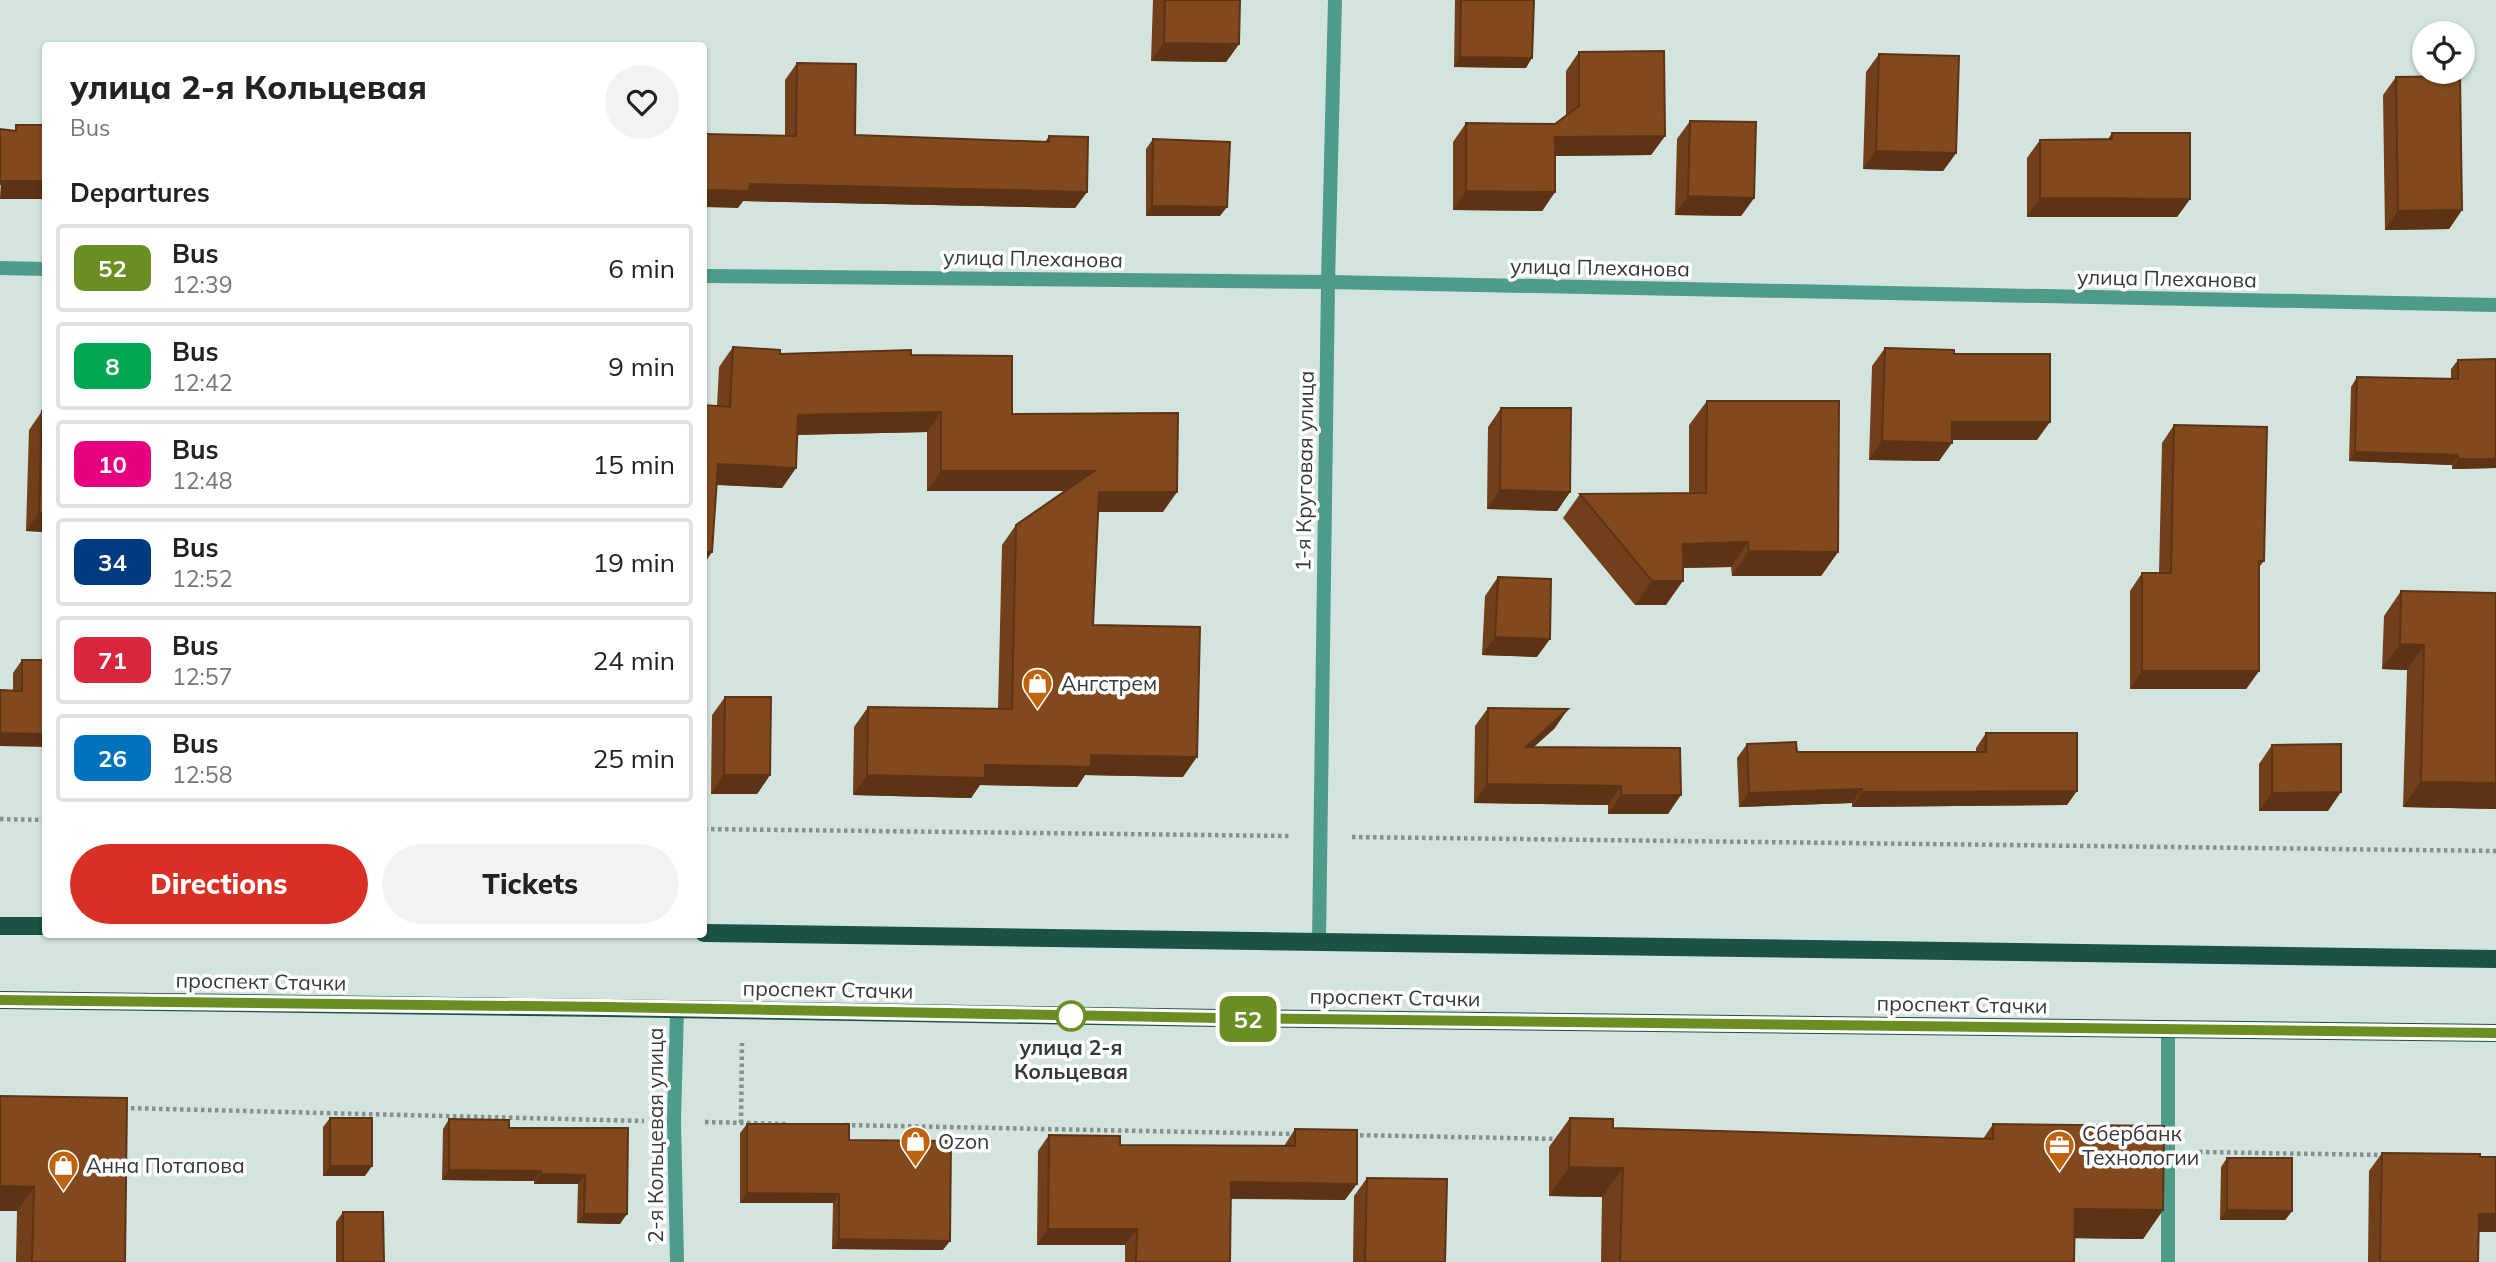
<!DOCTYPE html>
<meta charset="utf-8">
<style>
body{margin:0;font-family:Mulish,sans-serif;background:#f2f2f2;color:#222;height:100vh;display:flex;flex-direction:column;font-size:26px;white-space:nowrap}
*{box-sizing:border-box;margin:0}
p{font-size:23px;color:#767676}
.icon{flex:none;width:38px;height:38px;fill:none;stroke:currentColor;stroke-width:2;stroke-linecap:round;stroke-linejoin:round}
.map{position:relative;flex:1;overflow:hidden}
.panel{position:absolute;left:42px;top:42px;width:665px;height:896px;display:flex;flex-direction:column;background:#fff;border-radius:7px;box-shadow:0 2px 5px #0004}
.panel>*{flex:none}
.badge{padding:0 14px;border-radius:10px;font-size:24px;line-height:46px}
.fabs{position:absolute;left:2412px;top:21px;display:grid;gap:14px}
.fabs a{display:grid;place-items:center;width:63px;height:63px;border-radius:50%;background:#fff;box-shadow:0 2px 5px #0004;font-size:35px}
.map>.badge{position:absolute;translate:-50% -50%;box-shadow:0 0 0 4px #fff}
h2{padding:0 28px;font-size:26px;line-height:63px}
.round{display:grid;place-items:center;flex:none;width:74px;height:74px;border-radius:37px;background:#f2f2f2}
.headline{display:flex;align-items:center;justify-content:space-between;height:119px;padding:0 28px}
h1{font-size:33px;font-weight:800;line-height:52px}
.cta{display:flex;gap:14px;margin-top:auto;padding:14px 28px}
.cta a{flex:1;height:80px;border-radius:42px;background:#d93025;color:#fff;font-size:28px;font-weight:800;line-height:80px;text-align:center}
.cta a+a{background:#f2f2f2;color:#222}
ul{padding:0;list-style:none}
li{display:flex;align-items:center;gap:21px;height:88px;margin:0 14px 10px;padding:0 14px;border:4px solid #e0e0e0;border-radius:7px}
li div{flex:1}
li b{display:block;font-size:26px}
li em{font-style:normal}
li .badge{min-width:77px;font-weight:700;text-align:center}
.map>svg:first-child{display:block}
</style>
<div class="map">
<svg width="2496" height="1262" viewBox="0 0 2496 1262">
<rect width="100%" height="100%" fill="#d3e3de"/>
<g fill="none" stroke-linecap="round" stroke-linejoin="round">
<g stroke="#85918d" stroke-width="4.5" stroke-dasharray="3.5 3.5" stroke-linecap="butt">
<path d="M0 819 46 820"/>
<path d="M704 829 1291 836"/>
<path d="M1352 837 2496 851"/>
<path d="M124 1108 644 1121"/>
<path d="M705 1122 787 1124"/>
<path d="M741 1123 742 1043"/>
<path d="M845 1125 1295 1134"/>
<path d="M1353 1135 1561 1139"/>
<path d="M2199 1152 2383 1155"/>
</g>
<g stroke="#4f9b89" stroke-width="14">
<path d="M0 268 46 269"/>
<path d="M704 276 1328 282 2496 305"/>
<path d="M1319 942 1328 282 1335 0"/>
<path d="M677 1009 674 1121 677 1262"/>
<path d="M2168 1262V1029"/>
</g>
<g stroke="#1a5246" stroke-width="18">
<path d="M0 926H46"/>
<path d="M704 933 2496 959"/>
<path d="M0 1000 607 1008 1220 1018 2496 1033"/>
</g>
</g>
<g fill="#713f1a">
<path d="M1153 0H1240L1239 44 1226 62 1151 61Z"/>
<path d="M1455 0H1534L1526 68 1454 67Z"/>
<path d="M1579 52 1665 136 1651 155 1555 156V192L1542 211 1453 210V142L1466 123 1555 124 1566 115V71Z"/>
<path d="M1879 54 1956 153 1943 171 1863 169 1866 72Z"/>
<path d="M797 63 855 135 1045 142 1049 136 1087 192 1075 208 743 201 738 208 785 135V80Z"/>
<path d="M2396 77 2462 210 2449 229 2385 230 2383 95Z"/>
<path d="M1690 121 1754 198 1741 216 1675 215 1677 139Z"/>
<path d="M2112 133 2190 199 2177 217H2027V158L2040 140 2108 139Z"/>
<path d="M1153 139 1220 216H1146V149Z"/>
<path d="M733 347 780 354 911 355 1012 414 1163 512H1098L1093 625 1183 777 1085 775 1077 787 980 785 971 798 853 795 854 727 868 707 998 709 1002 545 1016 525 1065 491H927V432L797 435 796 468 782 488 716 485 717 406 719 367Z"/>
<path d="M1885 348 1954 354 2037 440H1952L1939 461 1869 460 1872 366Z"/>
<path d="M2458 360 2496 468 2452 469V465L2349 461 2351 387 2357 377 2451 379V369Z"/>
<path d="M1707 401 1838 552 1821 576H1732L1731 567 1683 568 1666 605H1635L1563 518 1580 494 1689 493V425Z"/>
<path d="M1501 408 1570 492 1557 511 1487 509 1488 427Z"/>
<path d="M42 411 46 532 26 531 29 430Z"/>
<path d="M2174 425 2264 561 2259 567V671L2246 689H2130V591L2142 573H2159L2162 443Z"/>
<path d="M1498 577 1537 657 1482 655 1485 596Z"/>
<path d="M2401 591 2496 809 2403 807 2407 670 2382 669 2384 616Z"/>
<path d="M22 660H46L0 746 13 691V673Z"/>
<path d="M725 697 770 775 757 794H711L712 715Z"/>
<path d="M1488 708 1555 728 1533 747 1680 748 1668 814H1608V805L1474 803 1475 726Z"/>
<path d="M1986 733 2067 805 1852 807V803L1739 807 1737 758 1747 744 1797 752H1976V748Z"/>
<path d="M2272 745 2328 811H2259V764Z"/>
<path d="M127 1098 125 1262H16L17 1211H0Z"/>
<path d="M330 1118 365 1176H323V1127Z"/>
<path d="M1570 1118 1613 1128 1983 1139 1993 1124 2163 1210 2143 1239 2074 1238V1262H1601L1602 1197 1549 1196V1147Z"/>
<path d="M449 1119 509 1128H628L620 1224 577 1223 578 1184H534V1181L442 1180 443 1129Z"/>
<path d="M747 1124 849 1140 943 1250 832 1249 833 1203H740V1133Z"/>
<path d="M1295 1129 1345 1200 1231 1199 1230 1262H1125V1245H1037L1038 1151 1049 1135 1120 1145 1284 1146Z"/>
<path d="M2382 1153 2496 1157V1232H2479L2478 1262H2368L2369 1171Z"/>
<path d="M2227 1158 2292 1211 2285 1220H2220L2221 1167Z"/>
<path d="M1367 1178 1445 1262H1353L1354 1196Z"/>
<path d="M343 1212 384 1262H336V1222Z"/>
</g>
<g fill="#5c3315">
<path d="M1164 43 1239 44 1226 62 1151 61Z"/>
<path d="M1460 57 1532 58 1526 68 1454 67Z"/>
<path d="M1665 136 1651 155 1542 156 1555 137Z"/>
<path d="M1876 151 1956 153 1943 171 1863 169Z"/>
<path d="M1 181H46V199H0Z"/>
<path d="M750 184 1087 192 1075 208 743 201 738 208 704 207V190Z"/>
<path d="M1466 191 1555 192 1542 211 1453 210Z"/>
<path d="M1688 196 1754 198 1741 216 1675 215Z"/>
<path d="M2040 198 2190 199 2177 217H2027Z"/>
<path d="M1152 206 1227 207 1220 216H1146Z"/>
<path d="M2462 210 2449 229 2385 230 2398 211Z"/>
<path d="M941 412 927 432 784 435 798 415Z"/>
<path d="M1952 422H2050L2037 440H1939Z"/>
<path d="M1882 441 1952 443 1939 461 1869 460Z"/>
<path d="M2355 452 2458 455 2452 465 2349 461Z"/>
<path d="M2458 459H2496V468L2452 469Z"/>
<path d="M718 464 796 468 782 488 704 484Z"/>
<path d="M941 471H1094L1080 491H927Z"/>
<path d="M1500 490 1570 492 1557 511 1487 509Z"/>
<path d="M1099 492H1177L1163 512H1085Z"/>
<path d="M39 513H46V532L26 531Z"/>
<path d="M1748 542 1731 567 1666 568 1683 544Z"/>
<path d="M1749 551 1838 552 1821 576H1732Z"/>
<path d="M704 552H712L704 564Z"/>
<path d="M1652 581H1683L1666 605H1635Z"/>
<path d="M1495 637 1550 639 1537 657 1482 655Z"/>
<path d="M2400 644 2424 645 2407 670 2382 669Z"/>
<path d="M2142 671H2259L2246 689H2130Z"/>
<path d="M1568 709 1555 728 1513 766 1526 747Z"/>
<path d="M0 733 46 734V747L0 746Z"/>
<path d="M1091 755 1197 757 1183 777 1085 775 1077 787 980 785 971 798 853 795 867 775Z"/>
<path d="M724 775H770L757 794H711Z"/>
<path d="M2421 782 2496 783V809L2403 807Z"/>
<path d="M1487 784 1621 786 1608 805 1474 803Z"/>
<path d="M1862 789 1852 803 1739 807 1749 793Z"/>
<path d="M2077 791 2067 805 1852 807 1862 792Z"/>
<path d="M2341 792 2328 811H2259L2272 793Z"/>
<path d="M1621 795H1681L1668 814H1608Z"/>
<path d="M330 1166H372L365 1176H323Z"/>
<path d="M1569 1167 1623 1168 1602 1197 1549 1196Z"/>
<path d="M449 1170 541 1171 534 1181 442 1180Z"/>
<path d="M541 1174 585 1175 578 1184H534Z"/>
<path d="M1231 1182 1357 1184 1345 1200 1220 1198Z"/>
<path d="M0 1186 34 1187 17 1211H0Z"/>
<path d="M747 1193 839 1194 833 1203H740Z"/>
<path d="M2075 1209 2163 1210 2143 1239 2054 1238Z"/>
<path d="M2227 1210 2292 1211 2285 1220H2220Z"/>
<path d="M584 1214H627L620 1224 577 1223Z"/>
<path d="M2479 1214H2496V1232H2466Z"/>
<path d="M1048 1229H1137L1125 1245H1037Z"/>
<path d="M839 1239 950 1241 943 1250 832 1249Z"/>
</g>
<g fill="#83491e" stroke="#5c3315" stroke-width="2">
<path d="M1165 0H1240L1239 44 1164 43Z"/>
<path d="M1461 0H1534L1532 58 1460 57Z"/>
<path d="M1664 51 1665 136 1555 137V192L1466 191V123L1555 124 1579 106V52Z"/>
<path d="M1879 54 1959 56 1956 153 1876 151Z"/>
<path d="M797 63 856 64 855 135 1049 142V136L1088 137 1087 192 750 184 749 191 704 190V134L796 136Z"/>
<path d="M2460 76 2462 210 2398 211 2396 77Z"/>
<path d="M1690 121 1756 122 1754 198 1688 196Z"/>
<path d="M16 125H46V181H1L0 185V129L16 131Z"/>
<path d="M2112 133H2190V199L2040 198V140L2112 139Z"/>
<path d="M1153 139 1230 142 1227 207 1152 206Z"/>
<path d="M733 347 780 350V354L911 350V355L1012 356V414L1178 413 1177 492H1099L1093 625 1200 627 1197 757 1091 755V767L985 765V778L867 775 868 707 1012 709 1016 525 1094 471H941V412L798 415 796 468 718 464 712 552H704V405L730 407Z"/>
<path d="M1885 348 1954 350V354H2050V422H1952V443L1882 441Z"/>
<path d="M2496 359V459H2458V455L2355 452 2357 377 2458 379V360Z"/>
<path d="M1707 401H1839L1838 552 1749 551 1748 542 1683 544V581H1652L1580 494 1706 493Z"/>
<path d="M1501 408H1571L1570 492 1500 490Z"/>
<path d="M42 411H46V513H39Z"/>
<path d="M2174 425 2267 427 2264 561H2259V671H2142V573H2171Z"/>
<path d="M1498 577 1551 579 1550 639 1495 637Z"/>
<path d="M2401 591 2496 593V783L2421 782 2424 645 2400 644Z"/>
<path d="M22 660H46V734L0 733V690L22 691Z"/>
<path d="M725 697H771L770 775H724Z"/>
<path d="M1488 708 1568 709 1526 747 1680 748 1681 795H1621V786L1487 784Z"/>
<path d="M1986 733H2077V791L1862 792V789L1749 793 1747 744 1796 742 1797 752H1986Z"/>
<path d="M2341 744V792L2272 793V745Z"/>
<path d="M0 1096 127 1098 125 1262H32L34 1187 0 1186Z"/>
<rect x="330" y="1118" width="42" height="48"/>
<path d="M1570 1118 1613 1119V1128L1993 1139V1124L2164 1126 2163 1210 2075 1209 2074 1262H1620L1623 1168 1569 1167Z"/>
<path d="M449 1119 509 1120V1128H628L627 1214H584L585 1175 541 1174V1171L449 1170Z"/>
<path d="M747 1124H849V1140L951 1141 950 1241 839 1239V1194L747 1193Z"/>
<path d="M1295 1129 1357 1130V1184L1231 1182 1230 1262H1136L1137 1229H1048L1049 1135 1120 1136V1145L1295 1146Z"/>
<path d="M2382 1153 2480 1154V1157H2496V1214H2479L2478 1262H2380Z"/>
<path d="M2227 1158H2292V1211L2227 1210Z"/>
<path d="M1367 1178 1447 1179 1445 1262H1365Z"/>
<path d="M343 1212H383L384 1262H343Z"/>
</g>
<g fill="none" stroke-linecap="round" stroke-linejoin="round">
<defs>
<path id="line" d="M0 1000 607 1007 1220 1018 2496 1033"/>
</defs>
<use href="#line" stroke="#fff" stroke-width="16"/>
<use href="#line" stroke="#6b8e23" stroke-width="10"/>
</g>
<defs>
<symbol id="shop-pin" viewBox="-11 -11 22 30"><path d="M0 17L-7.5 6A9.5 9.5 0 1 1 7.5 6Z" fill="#be630e" stroke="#fff"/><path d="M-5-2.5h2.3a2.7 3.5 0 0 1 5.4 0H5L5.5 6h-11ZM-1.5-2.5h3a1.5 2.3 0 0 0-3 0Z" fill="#fff"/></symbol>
<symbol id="office-pin" viewBox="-11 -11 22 30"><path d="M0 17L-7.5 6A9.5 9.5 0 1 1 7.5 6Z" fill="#be630e" stroke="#fff"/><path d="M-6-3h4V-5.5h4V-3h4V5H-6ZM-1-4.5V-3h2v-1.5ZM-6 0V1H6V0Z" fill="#fff"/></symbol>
</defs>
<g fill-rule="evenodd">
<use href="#shop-pin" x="1020" y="666" width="35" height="47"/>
<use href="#shop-pin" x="898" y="1124" width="35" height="47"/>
<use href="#office-pin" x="2042" y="1128" width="35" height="47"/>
<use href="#shop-pin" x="46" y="1148" width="35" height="47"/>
</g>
<circle fill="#fff" stroke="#6b8e23" stroke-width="3.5" cx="1071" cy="1016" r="14"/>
<g text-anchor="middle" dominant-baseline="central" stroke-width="7" stroke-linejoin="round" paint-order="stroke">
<g font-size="21" fill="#333a38" stroke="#fff">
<text transform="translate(1033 258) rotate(1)">улица Плеханова</text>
<text transform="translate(1600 267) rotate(1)">улица Плеханова</text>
<text transform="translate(2167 278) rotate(1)">улица Плеханова</text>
<text transform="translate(1304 471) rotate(-89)">1-я Круговая улица</text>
<text transform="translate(261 981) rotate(1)">проспект Стачки</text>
<text transform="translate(828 989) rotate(1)">проспект Стачки</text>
<text transform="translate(1395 997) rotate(1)">проспект Стачки</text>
<text transform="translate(1962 1004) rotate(1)">проспект Стачки</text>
<text transform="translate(655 1135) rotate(-90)">2-я Кольцевая улица</text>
</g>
<g font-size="21" fill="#333a38" stroke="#fff" text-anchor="start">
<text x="1061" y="683">Ангстрем</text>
<text x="2082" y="1133">Сбербанк<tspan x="2082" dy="24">Технологии</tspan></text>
<text x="938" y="1141">Ozon</text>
<text x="86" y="1165">Анна Потапова</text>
</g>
<g font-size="21" font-weight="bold" fill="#333a38" stroke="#fff">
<text x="1071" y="1047">улица 2-я<tspan x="1071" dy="24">Кольцевая</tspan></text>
</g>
</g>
</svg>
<div class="fabs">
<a><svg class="icon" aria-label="locate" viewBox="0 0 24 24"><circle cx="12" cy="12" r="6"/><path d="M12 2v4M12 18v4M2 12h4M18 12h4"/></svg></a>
</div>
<b class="badge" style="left:1248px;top:1019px;background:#6b8e23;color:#fff">52</b>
<section class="panel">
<div class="headline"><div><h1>улица 2-я Кольцевая</h1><p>Bus</p></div><a class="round"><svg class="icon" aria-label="heart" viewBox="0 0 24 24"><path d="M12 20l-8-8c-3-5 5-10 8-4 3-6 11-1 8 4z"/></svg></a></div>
<h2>Departures</h2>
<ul>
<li><span class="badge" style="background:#6b8e23;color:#fff">52</span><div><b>Bus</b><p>12:39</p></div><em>6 min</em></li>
<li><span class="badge" style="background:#00a651;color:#fff">8</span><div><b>Bus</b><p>12:42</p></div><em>9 min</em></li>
<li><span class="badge" style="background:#e6007e;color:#fff">10</span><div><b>Bus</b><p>12:48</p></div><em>15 min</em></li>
<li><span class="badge" style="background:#003b80;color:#fff">34</span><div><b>Bus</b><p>12:52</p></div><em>19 min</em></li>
<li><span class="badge" style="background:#d7263d;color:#fff">71</span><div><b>Bus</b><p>12:57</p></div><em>24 min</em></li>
<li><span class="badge" style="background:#0072bc;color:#fff">26</span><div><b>Bus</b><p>12:58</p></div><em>25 min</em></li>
</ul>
<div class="cta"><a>Directions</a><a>Tickets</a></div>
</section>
</div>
